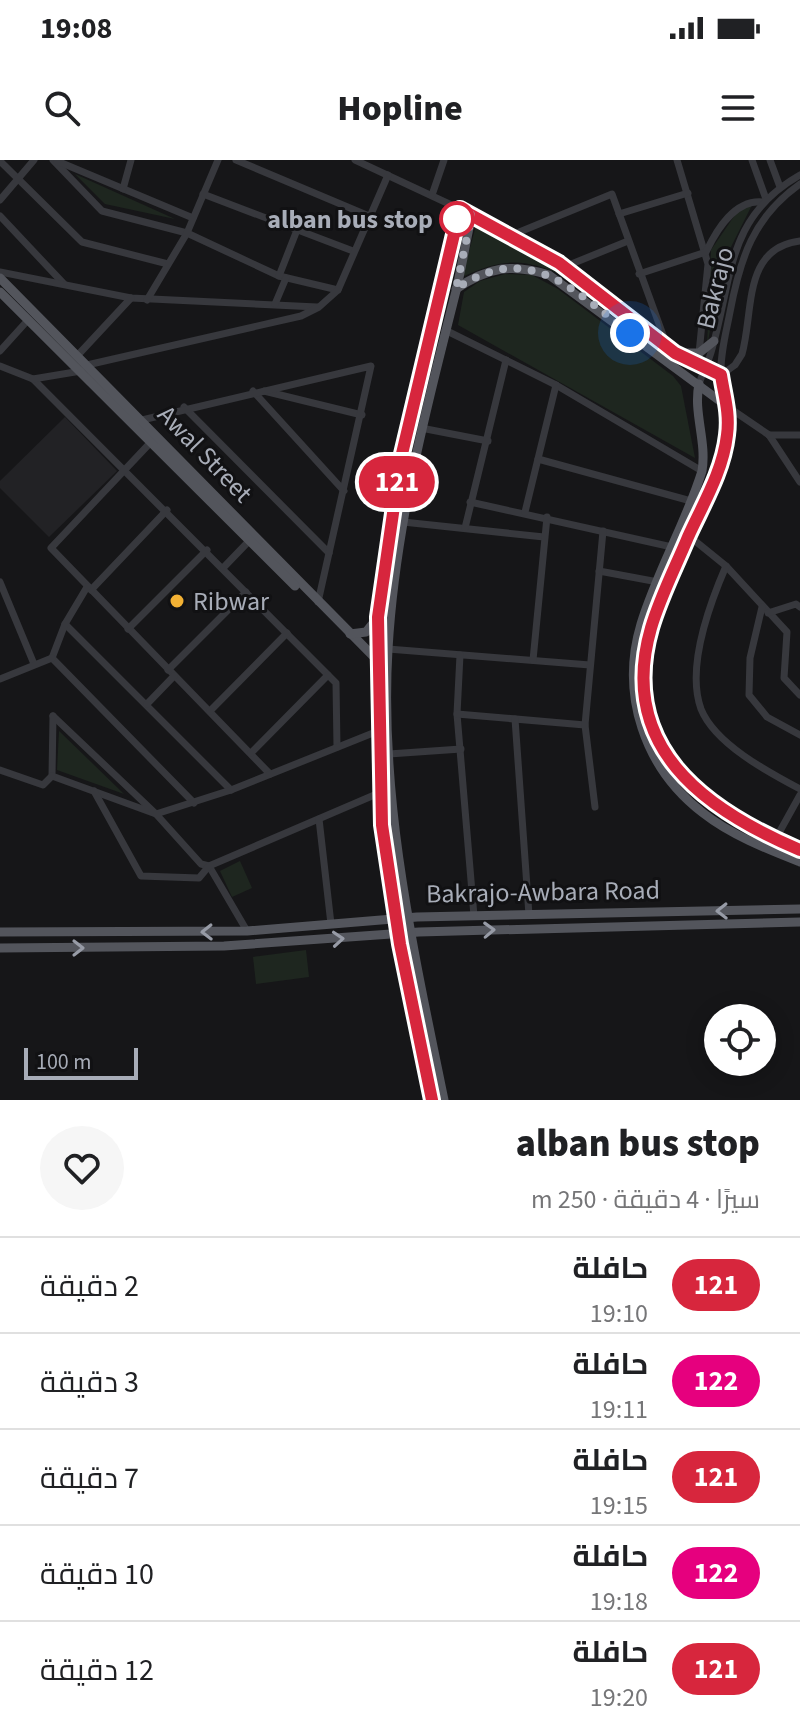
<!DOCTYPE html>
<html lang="ar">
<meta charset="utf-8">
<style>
body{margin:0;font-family:"Source Sans 3",Cairo,sans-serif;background:#f6f6f6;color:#202124;direction:rtl;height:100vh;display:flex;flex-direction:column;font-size:30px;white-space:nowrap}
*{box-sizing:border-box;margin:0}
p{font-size:26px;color:#757577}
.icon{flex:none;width:44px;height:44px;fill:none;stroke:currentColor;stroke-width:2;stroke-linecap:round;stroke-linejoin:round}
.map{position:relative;height:940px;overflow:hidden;direction:ltr}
.details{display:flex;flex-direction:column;background:#fff;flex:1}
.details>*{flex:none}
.badge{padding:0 16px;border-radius:26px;font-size:28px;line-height:52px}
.tools{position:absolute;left:704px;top:844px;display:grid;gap:16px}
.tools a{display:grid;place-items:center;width:72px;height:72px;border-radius:50%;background:#fff;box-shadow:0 4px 20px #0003;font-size:40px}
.scale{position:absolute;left:24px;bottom:20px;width:114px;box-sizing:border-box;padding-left:8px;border:4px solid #a8adb8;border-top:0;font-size:22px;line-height:28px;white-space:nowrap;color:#a8adb8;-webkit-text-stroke:6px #111113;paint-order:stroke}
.you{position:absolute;width:40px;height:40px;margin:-20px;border:6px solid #fff;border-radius:50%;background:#1a73e8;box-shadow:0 0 0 12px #1a73e833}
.map>.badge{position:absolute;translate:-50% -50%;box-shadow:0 0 0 4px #fff}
.round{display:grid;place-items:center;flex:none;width:84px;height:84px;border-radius:42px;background:#f6f6f6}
.headline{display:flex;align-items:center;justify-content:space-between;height:136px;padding:0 40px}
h1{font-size:38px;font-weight:800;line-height:60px}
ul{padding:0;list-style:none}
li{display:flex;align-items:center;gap:24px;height:96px;padding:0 40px;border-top:2px solid #e0e0e0}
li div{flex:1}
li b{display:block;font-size:30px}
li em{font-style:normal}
li .badge{min-width:88px;font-weight:700;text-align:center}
.status{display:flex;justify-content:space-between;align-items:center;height:56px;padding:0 40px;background:#fff;direction:ltr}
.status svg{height:22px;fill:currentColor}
header{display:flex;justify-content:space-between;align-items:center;height:104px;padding:0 40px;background:#fff;font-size:36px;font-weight:800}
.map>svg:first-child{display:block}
</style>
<div class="status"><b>19:08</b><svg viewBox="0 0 49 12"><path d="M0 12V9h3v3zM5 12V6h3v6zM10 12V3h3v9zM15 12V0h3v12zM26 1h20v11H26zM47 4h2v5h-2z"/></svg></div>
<header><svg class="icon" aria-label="menu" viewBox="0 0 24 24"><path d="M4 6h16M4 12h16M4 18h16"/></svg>Hopline<svg class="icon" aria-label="search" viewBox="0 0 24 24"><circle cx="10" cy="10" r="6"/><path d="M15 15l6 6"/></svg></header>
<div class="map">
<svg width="800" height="940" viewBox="0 0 800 940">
<rect width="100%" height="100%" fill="#161618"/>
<path fill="#222225" d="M65 257 117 311 49 377 0 328V321Z"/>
<g fill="#1e261f">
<path d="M75 14 175 59 105 44Z"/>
<path d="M752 45 722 105 707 187 711 90 737 52Z"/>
<path d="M477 62 527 87 564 116C523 98 504 98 462 117Z"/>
<path d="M505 114 532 115 558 129 673 216 681 226 695 298 458 165 464 132 480 121Z"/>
<path d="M59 571 124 634 57 610Z"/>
<path d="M240 701 252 728 232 737 220 711Z"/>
<path d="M306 790 309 817 256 824 253 797Z"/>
</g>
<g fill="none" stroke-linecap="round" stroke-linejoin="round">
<g stroke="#37383d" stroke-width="7">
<path d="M53 0 102 51 187 73 279 116 338 130"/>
<path d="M236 0 369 56"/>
<path d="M355 0 460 49"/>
<path d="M677 0 708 104 699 193"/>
<path d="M752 0 766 39"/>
<path d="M770 0 780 27"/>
<path d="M0 1 82 82 168 104"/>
<path d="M57 1 193 58"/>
<path d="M123 29 131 0"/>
<path d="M203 34 353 91"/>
<path d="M432 35 444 0"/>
<path d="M0 40 34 0"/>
<path d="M619 54 688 33"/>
<path d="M0 56 64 124"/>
<path d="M512 75 612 34 667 186"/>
<path d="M564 107 628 81"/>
<path d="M0 112 131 138 317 147"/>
<path d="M639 114 706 92C717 69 735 39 763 42"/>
<path d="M279 116 297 70"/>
<path d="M147 140 187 73 218 0"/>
<path d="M275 144 286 118"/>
<path d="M445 170 556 225 702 311"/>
<path d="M0 191 28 160"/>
<path d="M77 196 131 138"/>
<path d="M87 205 301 156 319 147 338 130 388 15"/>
<path d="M0 206 33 219 336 523 337 587"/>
<path d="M721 215C720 194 726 173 730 152 740 99 753 57 800 24"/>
<path d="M721 215 735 205 742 194C754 152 742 88 800 81"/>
<path d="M33 219 81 211"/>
<path d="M699 224C703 212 709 201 712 189 733 117 726 57 800 15"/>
<path d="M253 231 344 331"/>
<path d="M264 231 362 255"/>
<path d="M184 247 329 393"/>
<path d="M728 247 769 275 800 322"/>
<path d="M142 260 371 206 318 442"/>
<path d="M421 268 488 281"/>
<path d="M769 275H800"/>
<path d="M151 282 51 388 270 614"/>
<path d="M538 299 691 341"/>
<path d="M470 342 672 387"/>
<path d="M525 352 556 225"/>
<path d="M403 362 544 377"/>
<path d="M465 368 506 200"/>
<path d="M689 376 726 406 787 472 784 518 800 535"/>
<path d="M726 406C710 443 686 508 701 549 715 584 768 612 800 629"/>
<path d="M224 407 249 381"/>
<path d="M599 411 658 422"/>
<path d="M0 422 34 504"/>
<path d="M91 430 167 350"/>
<path d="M762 447 750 498 749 535 767 557 800 575"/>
<path d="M768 453 796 444 800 447"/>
<path d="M65 464 231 630"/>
<path d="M128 469 207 390"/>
<path d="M388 489 590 505"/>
<path d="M460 495 457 554 474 756"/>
<path d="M52 498 194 643"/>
<path d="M52 498 65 464 87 427"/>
<path d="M533 500 547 357"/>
<path d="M168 510 246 432"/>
<path d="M0 519 52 498"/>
<path d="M147 544 174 516"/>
<path d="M210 551 287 473"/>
<path d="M457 554 585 565"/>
<path d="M53 556 52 616 156 654 231 630 378 571"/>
<path d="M53 556 156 654 201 704 209 706 247 771"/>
<path d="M515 559 529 755"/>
<path d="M251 593 328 515"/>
<path d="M389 594 461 589"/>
<path d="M0 610 43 625 52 616"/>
<path d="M94 631 141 716 199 718 209 706 379 633"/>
<path d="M595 647 585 565 603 371"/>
<path d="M319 659 331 764"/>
<path d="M775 680 800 635"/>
</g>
<g stroke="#53555c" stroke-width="9">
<path d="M0 118 379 502"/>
<path d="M456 129C488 107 512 103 549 115L728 247"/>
<path d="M0 132 295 426"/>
<path d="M678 193H699L714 181"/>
<path d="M699 224C693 253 707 281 702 311 686 363 657 411 641 464 620 534 644 608 703 653 731 675 767 689 800 702"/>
<path d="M350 474 366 472 378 457"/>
<path d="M0 772 247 771 417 757 800 749"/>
<path d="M0 788 224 786 419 772 800 762"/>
<path d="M432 940 400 784 382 665 378 457 401 298 460 49 559 103 675 193 721 215C724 235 730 253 727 275 723 311 702 344 688 377 676 406 660 437 651 468 617 586 703 649 800 690"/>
<path d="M444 940C414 793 379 640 388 489 395 367 426 249 456 131 462 106 466 80 472 54"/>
</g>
</g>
<defs><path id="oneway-chevron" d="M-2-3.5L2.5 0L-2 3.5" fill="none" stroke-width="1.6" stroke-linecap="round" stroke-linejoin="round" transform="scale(2)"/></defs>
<g stroke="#979ba6">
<use href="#oneway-chevron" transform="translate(722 751) rotate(179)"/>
<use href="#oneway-chevron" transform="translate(489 770) rotate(-2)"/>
<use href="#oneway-chevron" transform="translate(207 772) rotate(179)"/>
<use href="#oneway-chevron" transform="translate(338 779) rotate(-4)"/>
<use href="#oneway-chevron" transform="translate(78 788)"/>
</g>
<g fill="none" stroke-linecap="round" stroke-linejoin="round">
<defs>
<path id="line" d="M432 940 400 784 382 665 378 457 401 298 460 49 559 103 675 193 721 215C724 235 730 253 727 275 723 311 703 344 688 377 676 406 660 437 651 468 617 586 703 649 800 690"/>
</defs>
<use href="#line" stroke="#fff" stroke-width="18"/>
<use href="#line" stroke="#d7263d" stroke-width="12"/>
<path stroke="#a8adb8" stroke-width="8" stroke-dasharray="0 14.4" d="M457 59 472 54 456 129C528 79 573 130 630 173"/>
</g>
<circle fill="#fff" stroke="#d7263d" stroke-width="4" cx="457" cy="59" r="16"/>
<circle fill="#f2b134" stroke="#111113" stroke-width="3" cx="177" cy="441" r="8"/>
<g text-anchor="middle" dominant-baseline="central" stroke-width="6" stroke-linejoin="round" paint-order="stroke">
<g font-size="26" font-weight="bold" fill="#a8adb8" stroke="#111113" text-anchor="end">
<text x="433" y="59">alban bus stop</text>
</g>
<g font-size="26" fill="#a8adb8" stroke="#111113">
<text transform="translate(715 128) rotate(-76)">Bakrajo</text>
<text transform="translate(205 294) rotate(46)">Awal Street</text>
<text transform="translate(543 732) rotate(-1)">Bakrajo-Awbara Road</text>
</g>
<g font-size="26" fill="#a8adb8" stroke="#111113" text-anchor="start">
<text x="193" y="441">Ribwar</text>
</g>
</g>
</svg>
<div class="tools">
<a><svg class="icon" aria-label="locate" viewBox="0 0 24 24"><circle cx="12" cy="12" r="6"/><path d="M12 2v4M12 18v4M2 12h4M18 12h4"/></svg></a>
</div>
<div class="scale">100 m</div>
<div class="you" style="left:630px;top:173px"></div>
<b class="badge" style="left:397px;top:322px;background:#d7263d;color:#fff">121</b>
</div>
<section class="details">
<div class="headline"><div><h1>alban bus stop</h1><p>سيرًا · 4 دقيقة · 250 m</p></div><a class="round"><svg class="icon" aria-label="heart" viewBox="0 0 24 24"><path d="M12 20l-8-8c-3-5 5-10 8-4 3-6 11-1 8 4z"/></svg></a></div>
<ul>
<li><span class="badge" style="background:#d7263d;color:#fff">121</span><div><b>حافلة</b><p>19:10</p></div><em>2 دقيقة</em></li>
<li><span class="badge" style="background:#e6007e;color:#fff">122</span><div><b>حافلة</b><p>19:11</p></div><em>3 دقيقة</em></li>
<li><span class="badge" style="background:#d7263d;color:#fff">121</span><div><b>حافلة</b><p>19:15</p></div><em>7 دقيقة</em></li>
<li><span class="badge" style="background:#e6007e;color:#fff">122</span><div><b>حافلة</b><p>19:18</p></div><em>10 دقيقة</em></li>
<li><span class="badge" style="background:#d7263d;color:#fff">121</span><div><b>حافلة</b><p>19:20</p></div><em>12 دقيقة</em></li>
</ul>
</section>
